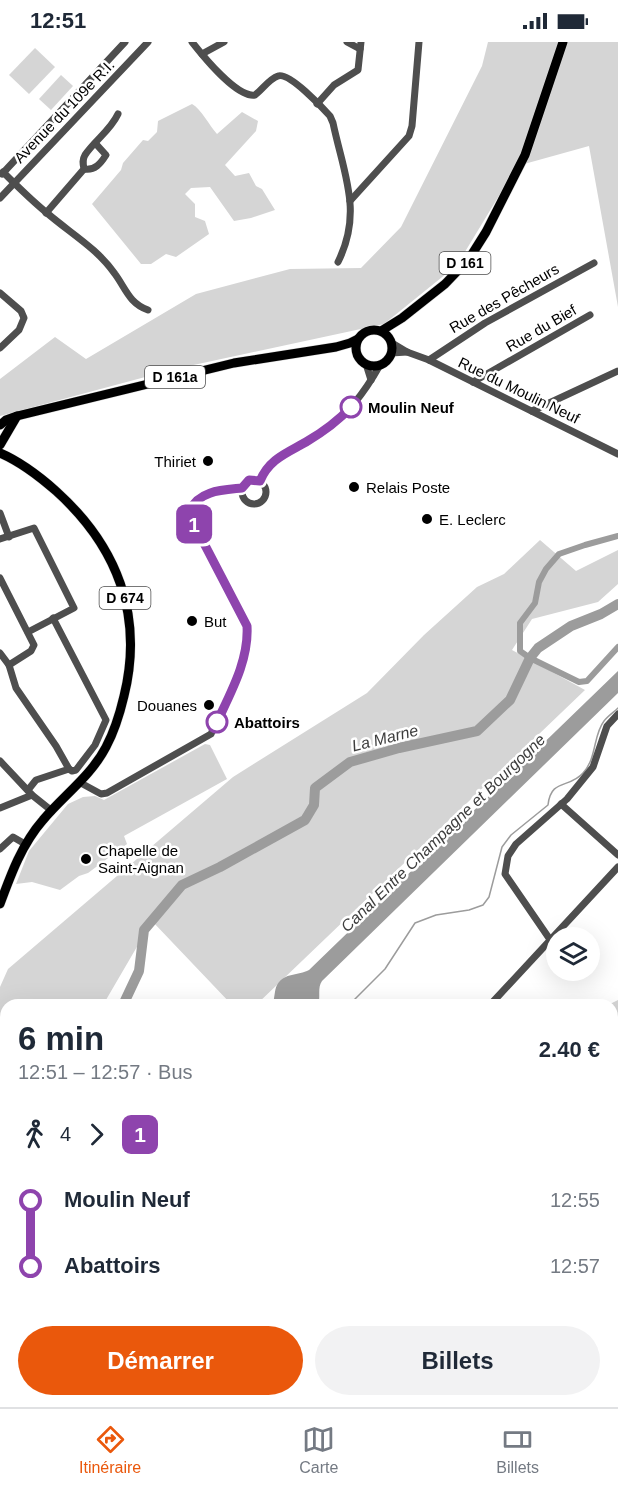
<!DOCTYPE html>
<html lang="fr">
<meta charset="utf-8">
<style>
body{margin:0;font-family:Helvetica,sans-serif;background:#f2f2f3;color:#1f2937;height:100vh;display:flex;flex-direction:column;font-size:22px;white-space:nowrap}
*{box-sizing:border-box;margin:0}
p{font-size:20px;color:#747a83}
.icon{flex:none;width:33px;height:33px;fill:none;stroke:currentColor;stroke-width:2;stroke-linecap:round;stroke-linejoin:round}
.map{position:relative;flex:1;overflow:hidden}
.sheet{position:absolute;left:0px;top:957px;width:618px;height:408px;display:flex;flex-direction:column;background:#fff;border-radius:18px 18px 0 0;box-shadow:0 6px 24px #0002}
.sheet>*{flex:none}
.badge{padding:0 12px;border-radius:9px;font-size:21px;line-height:39px}
.buttons{position:absolute;left:546px;top:885px;display:grid;gap:12px}
.buttons a{display:grid;place-items:center;width:54px;height:54px;border-radius:50%;background:#fff;box-shadow:0 6px 24px #0002;font-size:30px}
.map>.badge{position:absolute;translate:-50% -50%;box-shadow:0 0 0 3px #fff}
.legs{display:flex;align-items:center;gap:9px;height:66px;padding:0 18px;font-size:20px}
.legs p{margin-inline-start:auto}
.overview{display:flex;align-items:center;justify-content:space-between;height:102px;padding:0 18px}
h1{font-size:33px;font-weight:700;line-height:45px}
.primary-button{display:flex;gap:12px;margin-top:auto;padding:12px 18px}
.primary-button a{flex:1;height:69px;border-radius:36px;background:#ea580c;color:#fff;font-size:24px;font-weight:700;line-height:69px;text-align:center}
.primary-button a+a{background:#f2f2f3;color:#1f2937}
ul{padding:0 18px;list-style:none}
li{display:flex;align-items:center;gap:21px;height:66px;font-size:22px}
li i{display:grid;place-items:center;width:9px;height:100%;margin:0 8px;background:currentColor}
li i::after{content:'';width:15px;height:15px;margin:-8px;border:4px solid;border-radius:50%;background:#fff}
li p{margin-inline-start:auto}
li:first-child i{background:linear-gradient(#0000 50%,currentColor 0)}
li:last-child i{background:linear-gradient(currentColor 50%,#0000 0)}
.status{display:flex;justify-content:space-between;align-items:center;height:42px;padding:0 30px;background:#fff;direction:ltr}
.status svg{height:16px;fill:currentColor}
.dock{display:flex;justify-content:space-around;align-items:center;height:84px;border-top:2px solid #e0e1e3;background:#fff;font-size:16px;color:#747a83}
.dock a{display:grid;justify-items:center;gap:3px}
.dock .selected{color:#ea580c}
.map>svg:first-child{display:block}
</style>
<div class="status"><b>12:51</b><svg viewBox="0 0 49 12"><path d="M0 12V9h3v3zM5 12V6h3v6zM10 12V3h3v9zM15 12V0h3v12zM26 1h20v11H26zM47 4h2v5h-2z"/></svg></div>
<div class="map">
<svg width="618" height="1365" viewBox="0 0 618 1365">
<rect width="100%" height="100%" fill="#fff"/>
<g fill="#d5d5d5">
<path d="M488 0H618V265L589 104 517 124 457 223 384 282 175 327 0 374V337L55 295 86 317 196 252 290 227 361 226 401 185 482 24Z"/>
<path d="M35 6 55 25 29 52 9 33Z"/>
<path d="M61 33 73 44 51 68 39 57Z"/>
<path d="M192 62C201 67 209 83 217 92L242 70 258 79 256 89 225 123 235 134 249 131 256 144 262 147 275 168 251 176 234 179 210 145 191 146 185 152 195 162V175L205 179 209 192 176 215 166 212 151 222H141L92 162 121 128 123 121 143 98 148 99 157 90 158 79Z"/>
<path d="M540 498 576 529 618 508V542L598 560 532 577 512 608 585 648 256 963H232L152 879 103 963H6V1068L0 1063V945L8 927 233 735 367 651 424 593 477 545 504 532Z"/>
<path d="M205 702 210 703 227 737 124 794 127 802 88 831 79 834 60 848 32 840 16 842 29 809 68 762 83 755 95 754 104 758Z"/>
<path d="M618 958V1365H587L583 1359H612V963H608Z"/>
<path d="M6 1069V1359H11L9 1365H0V1080Z"/>
</g>
<path fill="#9c9c9c" d="M618 629V651L322 939C317 946 321 955 318 963H272C275 957 274 949 277 943 285 930 298 934 309 928Z"/>
<g fill="none" stroke-linecap="round" stroke-linejoin="round">
<g stroke="#9c9c9c" stroke-width="1.5">
<path d="M349 963 385 927 415 881 436 873 469 868 483 863 489 855 502 805 511 793 548 763C551 736 569 747 583 731 597 716 593 693 604 679 608 674 614 670 618 666"/>
<path d="M1 1365 6 1342"/>
</g>
<path stroke="#9c9c9c" stroke-width="6" d="M618 494 585 503 559 512 546 527 539 540 535 561 520 581V609L530 616 579 640 587 639 618 605"/>
<g stroke="#9c9c9c" stroke-width="10">
<path d="M123 963 139 929 144 888 182 843 220 825 305 778 314 763 315 746 350 720 399 706 477 689 510 658 530 616 538 606 571 584 601 572 618 562"/>
<path d="M0 1123 6 1115"/>
<path d="M0 1212 6 1198"/>
</g>
<defs>
<g id="major">
<circle cx="374" cy="306" r="18"/>
<path d="M381 289 402 276 445 242 469 217 486 190 525 113 563 0"/>
<path d="M0 383 6 378 17 374 234 321 336 305 350 301 358 297"/>
<path d="M0 403 17 374"/>
<path d="M0 411C21 420 39 434 56 449 117 504 144 573 124 654 120 671 114 690 106 705 91 734 63 754 43 778 22 802 11 832 0 862"/>
<path d="M0 1152 6 1155"/>
<path d="M462 1359 465 1365"/>
</g>
</defs>
<use href="#major" stroke="#dbdbdb" stroke-width="10"/>
<g stroke="#4e4e4e" stroke-width="7">
<path d="M192 0C203 14 237 56 255 53 263 47 269 37 278 34 289 30 322 65 330 74L333 81C344 133 363 170 338 220"/>
<path d="M347 0 360 7"/>
<path d="M202 12 224 0"/>
<path d="M317 62 334 43 358 28 361 0"/>
<path d="M84 127C95 129 101 121 106 113L96 102"/>
<path d="M3 130C17 144 31 158 47 171 70 191 97 206 115 232 126 247 129 261 148 268"/>
<path d="M2 132 125 0"/>
<path d="M0 156 148 0"/>
<path d="M350 159 409 94 412 84 419 0"/>
<path d="M46 171 84 127C83 122 82 118 85 113 95 98 110 89 118 72"/>
<path d="M0 251 21 269 24 276 19 288 0 306"/>
<path d="M392 301 407 310 429 318 618 412"/>
<path d="M391 311 407 310"/>
<path d="M429 318 485 281 594 221"/>
<path d="M366 322 371 338"/>
<path d="M473 340 590 273"/>
<path d="M532 369 618 329"/>
<circle cx="254" cy="450" r="12"/>
<path d="M260 439C272 411 302 404 326 388 350 371 366 348 380 323"/>
<path d="M0 471 9 495"/>
<path d="M0 497 34 486 74 566 28 590"/>
<path d="M0 536 34 603 31 609 9 623"/>
<path d="M53 576 106 678 95 703 76 728 72 729 69 727"/>
<path d="M0 611 9 623 16 646 56 704 69 727 36 738 28 748"/>
<path d="M0 719 32 753 52 769"/>
<path d="M79 740 101 752 107 751 211 692 237 635 248 601 247 584 195 484 190 468C200 448 223 448 242 446"/>
<path d="M561 762 618 813"/>
<path d="M0 766 32 753"/>
<path d="M0 807 13 795 25 802"/>
<path d="M551 899 505 832 508 814 516 802 567 757 593 725 607 684 618 672"/>
<path d="M490 963 618 825"/>
<path d="M57 1365 58 1359"/>
</g>
<use href="#major" stroke="#000" stroke-width="9"/>
</g>
<g fill="none" stroke-linecap="round" stroke-linejoin="round">
<defs>
<path id="line-1" d="M217 680C231 650 249 618 247 584L195 484 190 468C200 448 223 448 242 446L249 438 260 439C269 417 287 411 306 400 323 390 338 379 351 365"/>
</defs>
<use href="#line-1" stroke="#fff" stroke-width="14"/>
<use href="#line-1" stroke="#8e44ad" stroke-width="9"/>
</g>
<g fill="#fff" stroke="#8e44ad" stroke-width="3">
<circle cx="351" cy="365" r="10"/>
<circle cx="217" cy="680" r="10"/>
</g>
<g fill="#000" stroke="#fff" stroke-width="2">
<circle cx="208" cy="419" r="6"/>
<circle cx="354" cy="445" r="6"/>
<circle cx="427" cy="477" r="6"/>
<circle cx="192" cy="579" r="6"/>
<circle cx="209" cy="663" r="6"/>
<circle cx="86" cy="817" r="6"/>
</g>
<g text-anchor="middle" dominant-baseline="central" stroke-width="5" stroke-linejoin="round" paint-order="stroke">
<g fill="#fff" stroke="#4c4c4c" stroke-width="1.5">
<rect x="439.5" y="210" width="51" height="22" rx="4.5"/>
<rect x="145" y="324" width="60" height="22" rx="4.5"/>
<rect x="99.5" y="545" width="51" height="22" rx="4.5"/>
</g>
<g font-size="14" font-weight="bold" fill="#000">
<text x="465" y="221">D 161</text>
<text x="175" y="335">D 161a</text>
<text x="125" y="556">D 674</text>
</g>
<g font-size="15" fill="#000" stroke="#fff">
<text transform="translate(64 69) rotate(-46)">Avenue du 109e R.I.</text>
<text transform="translate(504 256) rotate(-30)">Rue des Pêcheurs</text>
<text transform="translate(541 286) rotate(-30)">Rue du Bief</text>
<text transform="translate(519 348) rotate(26)">Rue du Moulin Neuf</text>
</g>
<g font-size="15" font-weight="bold" fill="#000" stroke="#fff" text-anchor="start">
<text x="368" y="365">Moulin Neuf</text>
<text x="234" y="680">Abattoirs</text>
</g>
<g font-size="15" fill="#000" stroke="#fff" text-anchor="start">
<text x="196" y="419" text-anchor="end">Thiriet</text>
<text x="366" y="445">Relais Poste</text>
<text x="439" y="477">E. Leclerc</text>
<text x="204" y="579">But</text>
<text x="197" y="663" text-anchor="end">Douanes</text>
<text x="98" y="808">Chapelle de<tspan x="98" dy="17">Saint-Aignan</tspan></text>
</g>
<g font-size="16" font-style="italic" fill="#3d3d3d" stroke="#fff">
<text transform="translate(385 696) rotate(-14)">La Marne</text>
<text transform="translate(443 791) rotate(-44)">Canal Entre Champagne et Bourgogne</text>
</g>
</g>
</svg>
<div class="buttons">
<a><svg class="icon" aria-label="layers" viewBox="0 0 24 24"><path d="M12 4l9 5-9 5-9-5zM3 14l9 5 9-5"/></svg></a>
</div>
<b class="badge" style="left:194px;top:482px;background:#8e44ad;color:#fff">1</b>
<section class="sheet">
<div class="overview"><div><h1>6 min</h1><p>12:51 – 12:57 · Bus</p></div><b>2.40 €</b></div>
<div class="legs"><svg class="icon" aria-label="walk" viewBox="0 0 24 24"><circle cx="13" cy="4" r="2"/><path d="M13 8l-2 6 4 7M11 14l-3 7M7 12l3-4h3l4 4"/></svg>4<svg class="icon" aria-label="forward" viewBox="0 0 24 24"><path d="M9 5l7 7-7 7"/></svg><b class="badge" style="background:#8e44ad;color:#fff">1</b></div>
<ul>
<li><i style="color:#8e44ad"></i><b>Moulin Neuf</b><p>12:55</p></li>
<li><i style="color:#8e44ad"></i><b>Abattoirs</b><p>12:57</p></li>
</ul>
<div class="primary-button"><a>Démarrer</a><a>Billets</a></div>
</section>
</div>
<nav class="dock">
<a class="selected"><svg class="icon" aria-label="directions" viewBox="0 0 24 24"><path d="M12 3l9 9-9 9-9-9zM9 14v-3h6M13 9l2 2-2 2"/></svg>Itinéraire</a>
<a><svg class="icon" aria-label="map" viewBox="0 0 24 24"><path d="M3 6l6-2 6 2 6-2v14l-6 2-6-2-6 2zM9 4v14M15 6v14"/></svg>Carte</a>
<a><svg class="icon" aria-label="tickets" viewBox="0 0 24 24"><path d="M3 7h18v10H3zM15 7v10"/></svg>Billets</a>
</nav>
